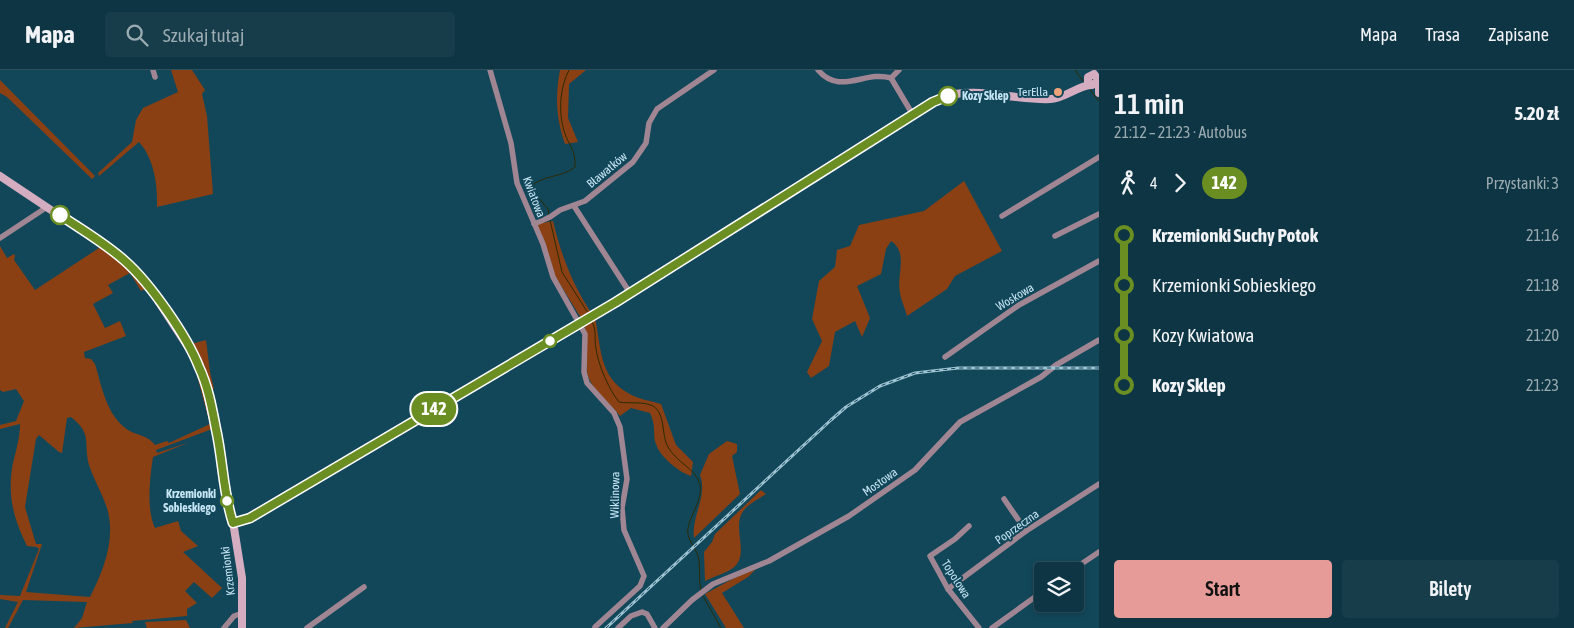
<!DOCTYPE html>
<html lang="pl">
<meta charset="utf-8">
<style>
body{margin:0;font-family:"Asap Condensed",sans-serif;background:#173d4b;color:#f1f3f6;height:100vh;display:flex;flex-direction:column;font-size:19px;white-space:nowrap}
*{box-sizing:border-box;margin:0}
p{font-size:16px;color:#9babb2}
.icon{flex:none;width:28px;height:28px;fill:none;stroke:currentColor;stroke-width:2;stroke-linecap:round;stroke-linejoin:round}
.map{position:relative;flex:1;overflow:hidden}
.details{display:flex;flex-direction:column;background:#0e3544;width:475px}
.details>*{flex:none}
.badge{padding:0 10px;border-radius:16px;font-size:18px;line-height:32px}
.controls{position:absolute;left:1034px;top:492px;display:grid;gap:10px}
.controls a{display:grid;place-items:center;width:50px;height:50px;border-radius:5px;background:#0e3544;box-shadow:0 2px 8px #0003,0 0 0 1px #2e505d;font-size:25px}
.map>.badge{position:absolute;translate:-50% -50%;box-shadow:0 0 0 2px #fff}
.legs{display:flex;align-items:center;gap:8px;height:55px;padding:0 15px;font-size:16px}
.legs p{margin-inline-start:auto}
.overview{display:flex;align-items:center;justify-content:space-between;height:85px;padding:0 15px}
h1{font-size:28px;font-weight:600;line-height:38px}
.primary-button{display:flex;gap:10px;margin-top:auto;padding:10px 15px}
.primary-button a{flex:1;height:58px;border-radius:5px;background:#e69b98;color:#111;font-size:20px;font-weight:600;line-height:58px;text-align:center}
.primary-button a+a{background:#173d4b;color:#f1f3f6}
ul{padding:0 15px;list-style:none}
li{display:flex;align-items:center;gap:18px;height:50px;font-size:19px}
li i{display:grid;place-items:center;width:8px;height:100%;margin:0 6px;background:currentColor}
li i::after{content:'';width:12px;height:12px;margin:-6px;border:4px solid;border-radius:50%;background:#0e3544}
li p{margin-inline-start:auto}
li:first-child i{background:linear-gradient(#0000 50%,currentColor 0)}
li:last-child i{background:linear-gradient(currentColor 50%,#0000 0)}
header{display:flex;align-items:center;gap:30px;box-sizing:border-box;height:70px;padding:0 25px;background:#0e3544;border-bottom:1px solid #2e505d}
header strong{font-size:24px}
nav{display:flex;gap:28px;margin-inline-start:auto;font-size:18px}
.search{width:350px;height:45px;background:#173d4b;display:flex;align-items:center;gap:12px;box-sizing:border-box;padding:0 18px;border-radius:5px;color:#9babb2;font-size:19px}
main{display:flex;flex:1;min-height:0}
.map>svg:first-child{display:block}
</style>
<header>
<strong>Mapa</strong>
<div class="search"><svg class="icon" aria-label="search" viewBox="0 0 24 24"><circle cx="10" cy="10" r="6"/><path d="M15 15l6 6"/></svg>Szukaj tutaj</div>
<nav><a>Mapa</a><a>Trasa</a><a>Zapisane</a></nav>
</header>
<main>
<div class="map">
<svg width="1099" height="558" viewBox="0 0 1099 558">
<rect width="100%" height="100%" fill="#12475a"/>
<g fill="#8a4013" fill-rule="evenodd">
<path d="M171 0H192L205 20 202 24 207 46 213 124 157 137C158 116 154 88 139 72L99 106 98 103 132 72 136 50 143 38 178 22Z"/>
<path d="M560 0H586L569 14 568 48 578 72 565 74C556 48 555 27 560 0Z"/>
<path d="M0 10 95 106 92 109 7 27 0 23Z"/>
<path d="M964 111 1002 181 955 206 947 219 907 246C905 238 901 230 900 223 896 205 909 183 891 171L886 179 881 204 857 216 870 248 862 267 855 251 835 262 829 296 811 308 807 302 822 271 812 249 819 211 835 197 837 180 850 176 859 155 924 141Z"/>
<path d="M553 151C561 185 572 213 591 243L581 248 555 206 537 154Z"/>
<path d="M97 174 121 191 145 219 141 221 130 203 108 215 113 223 93 234 105 258 120 251 126 266 84 282 85 288 91 289 95 294C102 317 106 345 128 360 136 365 149 366 155 375L167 371 169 373 210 354 196 302 198 299 212 359 156 380 157 383 190 372 153 387C150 407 146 439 155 458L178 451 181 461 198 476 183 482 222 518 212 528 194 512 185 521 197 533 187 539V546L132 551 133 553 74 558 82 548 87 532 23 530 8 558H5L18 532 0 529V525L20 526 39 479 37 477 27 476C13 448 7 424 13 393 16 381 20 367 20 354L0 359V355L16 351 24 331 16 319 3 322 0 320V176L7 188 14 184 15 186 14 190 35 220 99 178ZM71 347C93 365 83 371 89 395 94 410 102 423 107 438 116 469 104 499 90 527L26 522 42 474H36L25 437 36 369 39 365 59 382 62 383 67 348Z"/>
<path d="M595 248C601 276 599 307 628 323 637 329 651 331 661 334L676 375 693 392 691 406C679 402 660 387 656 374 652 363 657 359 650 343L631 338 620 346C610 333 590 319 587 302 584 286 589 271 584 254Z"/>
<path d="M185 263 191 274 206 270 210 302 214 319 209 320 183 264Z"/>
<path d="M727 371 737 374V382L732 386 740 424 694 468C691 446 708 427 700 405L709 384Z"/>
<path d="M761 420 766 424C759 429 746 435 742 443 732 460 752 488 730 500 723 504 713 507 705 511L704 482 712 472 715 464Z"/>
<path d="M756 499 748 507 722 523 744 558H726L705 524 736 507Z"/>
<path d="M186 550 190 558H147L145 552Z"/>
</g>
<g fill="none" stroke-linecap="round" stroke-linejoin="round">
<g stroke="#2c2b02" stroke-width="1">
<path d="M1075 0 1083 11"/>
<path d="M1090 20 1099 31"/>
<path d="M549 144 548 139 533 121 534 114C546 105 563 107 575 97 576 79 568 75 564 61 558 41 560 17 569 0"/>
<path d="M550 150 562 202 588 243"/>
<path d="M592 252C597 260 594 269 596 279 598 294 609 320 619 332 630 334 643 331 653 336 666 344 661 365 668 377 677 393 696 399 700 414 703 430 691 443 688 458 686 469 695 476 698 486 701 497 698 508 701 520"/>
<path d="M703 526 721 558"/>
</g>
<g stroke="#a08693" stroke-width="5.5">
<path d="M153 0 155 7"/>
<path d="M490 0 511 73 517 113 543 174 553 207 585 264 584 302 587 313 614 343 620 357 627 409 622 438 624 460 644 506 640 516 595 557"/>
<path d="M818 0C840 26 865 0 891 8L913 45"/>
<path d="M891 8 899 0"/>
<path d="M574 136 630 223"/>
<path d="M1002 146 1099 87"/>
<path d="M534 154 550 147 560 140 585 131 633 92 646 73 649 53 657 39 714 0"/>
<path d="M1055 166 1099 144"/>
<path d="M0 168 47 137"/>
<path d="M945 287 1019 235 1099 191"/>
<path d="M1004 429 1026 461"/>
<path d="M969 456 955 469 930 486 948 519 979 558"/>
<path d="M1071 501 1099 482"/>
<path d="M948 519 1026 461 1099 414"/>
<path d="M224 558 234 546 243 543"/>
<path d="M307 558 364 517"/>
<path d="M618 558 631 546 642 542 647 544 655 558"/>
<path d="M663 558 692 530 713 514 769 491 849 446 915 400 960 352 1041 307 1056 295 1099 270"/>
<path d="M992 558 1042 522"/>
</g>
<g stroke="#d5adc1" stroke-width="8">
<path d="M1099 10V23"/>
<path d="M1098 12 1092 15 1088 12V7L1094 4 1099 11"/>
<path d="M0 106 105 176 127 193 151 220 194 286 205 314 219 375 228 436 234 458 242 508V558"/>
<path d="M233 453 250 448 594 245 940 28C976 15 1014 31 1051 29 1066 28 1077 16 1091 15"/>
</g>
<defs>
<path id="rail" d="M606 558 831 350 846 337 880 316 915 303 958 298H1099"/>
</defs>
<use href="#rail" stroke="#9ec3d3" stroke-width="3"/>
<use href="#rail" stroke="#12475a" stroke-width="1" stroke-dasharray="4" stroke-linecap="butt"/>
</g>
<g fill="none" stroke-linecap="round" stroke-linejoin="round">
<defs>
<path id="line-1" d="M60 145C82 160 105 173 125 191 150 213 187 266 199 297 208 316 212 338 216 359 223 390 223 423 233 453L250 448 616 232 933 32 948 26"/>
</defs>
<use href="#line-1" stroke="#fff" stroke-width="11"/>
<use href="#line-1" stroke="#6b8e23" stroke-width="8"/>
</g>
<circle fill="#f0a27a" stroke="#12475a" stroke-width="2" cx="1058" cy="22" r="5"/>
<g fill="#fff" stroke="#6b8e23" stroke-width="2.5">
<circle cx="948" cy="26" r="9"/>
<circle cx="60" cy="145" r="9"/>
<circle cx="550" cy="271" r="6"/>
<circle cx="227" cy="431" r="6"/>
</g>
<g text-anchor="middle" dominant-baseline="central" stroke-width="4" stroke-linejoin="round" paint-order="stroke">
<g font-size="12" fill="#c5e5f4" stroke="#12475a" text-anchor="end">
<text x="1048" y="22">TerElla</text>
</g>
<g font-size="12" font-weight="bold" fill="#c5e5f4" stroke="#12475a" text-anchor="start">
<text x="962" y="26">Kozy Sklep</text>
<text x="216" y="424" text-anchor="end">Krzemionki<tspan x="216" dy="14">Sobieskiego</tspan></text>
</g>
<g font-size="12" fill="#c5e5f4" stroke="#12475a">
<text transform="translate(607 100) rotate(-40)">Bławatków</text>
<text transform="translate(534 127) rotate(69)">Kwiatowa</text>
<text transform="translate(1015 227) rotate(-31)">Woskowa</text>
<text transform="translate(880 412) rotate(-35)">Mostowa</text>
<text transform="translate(615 425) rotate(-89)">Wiklinowa</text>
<text transform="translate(1017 457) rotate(-35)">Poprzeczna</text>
<text transform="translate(228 501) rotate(-97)">Krzemionki</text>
<text transform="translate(956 509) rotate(57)">Topolowa</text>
</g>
</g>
</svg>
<div class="controls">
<a><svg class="icon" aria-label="layers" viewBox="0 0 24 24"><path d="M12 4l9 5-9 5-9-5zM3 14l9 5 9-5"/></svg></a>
</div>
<b class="badge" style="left:434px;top:339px;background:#6b8e23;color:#fff">142</b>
</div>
<section class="details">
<div class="overview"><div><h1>11 min</h1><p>21:12 – 21:23 · Autobus</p></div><b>5.20 zł</b></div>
<div class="legs"><svg class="icon" aria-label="walk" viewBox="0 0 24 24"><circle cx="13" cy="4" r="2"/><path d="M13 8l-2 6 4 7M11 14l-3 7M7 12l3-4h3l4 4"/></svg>4<svg class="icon" aria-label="forward" viewBox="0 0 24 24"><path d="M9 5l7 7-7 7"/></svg><b class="badge" style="background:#6b8e23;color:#fff">142</b><p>Przystanki: 3</p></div>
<ul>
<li><i style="color:#6b8e23"></i><b>Krzemionki Suchy Potok</b><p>21:16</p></li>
<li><i style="color:#6b8e23"></i><span>Krzemionki Sobieskiego</span><p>21:18</p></li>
<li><i style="color:#6b8e23"></i><span>Kozy Kwiatowa</span><p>21:20</p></li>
<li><i style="color:#6b8e23"></i><b>Kozy Sklep</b><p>21:23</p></li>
</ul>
<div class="primary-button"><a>Start</a><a>Bilety</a></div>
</section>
</main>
